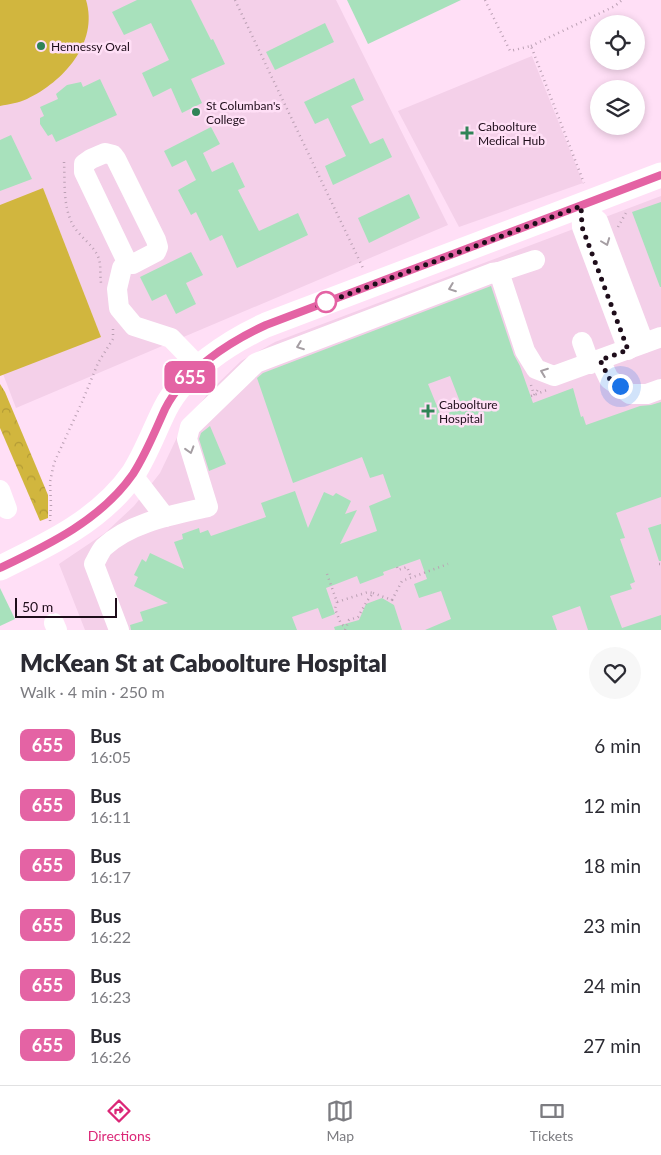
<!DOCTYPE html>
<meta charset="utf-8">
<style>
body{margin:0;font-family:Lato,sans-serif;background:#f7f7f7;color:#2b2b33;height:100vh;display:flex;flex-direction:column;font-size:19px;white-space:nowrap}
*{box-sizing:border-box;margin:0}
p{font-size:16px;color:#7c7c81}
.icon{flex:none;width:28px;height:28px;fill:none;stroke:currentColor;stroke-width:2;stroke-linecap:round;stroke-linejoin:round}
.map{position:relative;height:630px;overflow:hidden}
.panel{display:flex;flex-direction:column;background:#fff;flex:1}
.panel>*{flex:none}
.badge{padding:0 10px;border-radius:8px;font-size:18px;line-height:32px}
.controls{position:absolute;left:590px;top:15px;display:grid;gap:10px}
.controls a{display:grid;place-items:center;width:55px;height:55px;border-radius:50%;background:#fff;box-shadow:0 2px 8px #0003;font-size:25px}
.scale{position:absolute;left:15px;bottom:12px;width:102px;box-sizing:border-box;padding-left:5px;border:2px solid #1e0d1a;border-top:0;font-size:14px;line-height:18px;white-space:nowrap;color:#1e0d1a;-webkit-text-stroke:4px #ffdff6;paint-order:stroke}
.you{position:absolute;width:25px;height:25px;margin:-12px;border:4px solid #fff;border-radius:50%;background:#1a73e8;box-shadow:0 0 0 8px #1a73e833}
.map>.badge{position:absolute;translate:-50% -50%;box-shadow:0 0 0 2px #fff}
.round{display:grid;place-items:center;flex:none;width:52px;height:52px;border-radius:26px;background:#f7f7f7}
.head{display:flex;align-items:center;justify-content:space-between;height:85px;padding:0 20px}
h1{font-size:24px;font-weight:800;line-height:38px}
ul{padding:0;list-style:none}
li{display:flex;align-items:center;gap:15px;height:60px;padding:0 20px}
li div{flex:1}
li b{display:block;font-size:19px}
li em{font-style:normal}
li .badge{min-width:55px;font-weight:700;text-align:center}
.tab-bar{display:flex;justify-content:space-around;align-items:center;height:70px;border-top:1px solid #e1e1e2;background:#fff;font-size:14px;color:#7c7c81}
.tab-bar a{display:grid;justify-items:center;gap:2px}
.tab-bar .current{color:#db2777}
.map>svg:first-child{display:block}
</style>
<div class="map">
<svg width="661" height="630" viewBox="0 0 661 630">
<defs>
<pattern id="forest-crowns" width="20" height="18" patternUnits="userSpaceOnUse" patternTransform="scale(1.25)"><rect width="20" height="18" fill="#d1b63e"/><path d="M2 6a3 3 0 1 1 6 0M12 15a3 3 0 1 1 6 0" fill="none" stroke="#b39b36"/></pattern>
</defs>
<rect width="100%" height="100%" fill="#ffdff6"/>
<g fill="#f4d0e9">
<path d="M0 0H336L448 225 16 408 0 366Z"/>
<path d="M532 56 583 183 459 227 398 111Z"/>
<path d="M661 196V630H85L59 564 105 533 134 506 160 473 181 429 209 392 241 361 275 342Z"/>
</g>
<path fill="url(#forest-crowns)" d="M0 384 5 392 48 495V518L40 521 0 428Z"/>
<g fill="#d1b63e">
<path d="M0 0H86C99 43 63 82 27 99 19 103 9 104 0 106Z"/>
<path d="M43 188 101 337 0 376V205Z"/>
</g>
<g fill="#a8e1bc" fill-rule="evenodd">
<path d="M137 0H191L211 40 213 39 225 64 191 79 202 103 182 113 171 88 153 97 142 73 169 60 151 23 124 35 112 12Z"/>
<path d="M347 0H461L368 44Z"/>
<path d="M325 23 334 42 275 70 266 52Z"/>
<path d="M354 78 364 100 351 106 370 144 383 138 392 157 333 185 325 166 346 156 328 118 315 124 304 102Z"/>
<path d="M100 79 117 115 56 142 52 134 48 136 40 124V118L44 116 40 107 58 99 56 94 67 85 81 82 83 87Z"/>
<path d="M211 127 220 144 203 153 212 172 233 162 245 187 238 190 259 231 298 213 308 235 237 268 222 235 210 241 196 212 191 215 178 190 196 180 186 160 172 167 164 151Z"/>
<path d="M11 135 32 179 0 191V140Z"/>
<path d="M409 194 420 218 369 243 358 218Z"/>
<path d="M661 202V287H660L632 212Z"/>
<path d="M191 252 203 275 186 283 196 304 176 314 166 294 152 301 140 277Z"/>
<path d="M491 286 514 355 520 366 533 403 573 388 581 417 583 416 586 425 640 406 651 405 661 402V497L616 513 625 538 620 539 635 582 630 584 632 589 610 596 622 628 661 615V630H588L580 606 552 616 557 630H425L451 619 441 591 419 598 414 584 427 579 420 559 383 572 384 575 360 584 357 576 326 588 335 614 322 619 318 608 292 617 297 630H131L130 625 143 621 140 612 168 603 134 586 138 577 134 575 142 559 146 562 150 553 184 569 174 542 183 539 182 534 199 528 200 533 208 530 211 536 266 517 261 503 295 491 308 528 324 492 333 496 336 493 351 501 345 514 357 510 340 544 377 531 369 506 391 497 383 474 370 478 362 457 293 483 257 378 263 373ZM450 376 462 407 441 416 428 384Z"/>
<path d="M210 426 226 464 209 471 199 439 201 433Z"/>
<path d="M661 524V561H659L648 528Z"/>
<path d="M0 588 15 619 0 626Z"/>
<path d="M382 598 394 605 402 630H335L334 627 359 620 366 604Z"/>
</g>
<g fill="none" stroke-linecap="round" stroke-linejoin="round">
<g stroke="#bba0b4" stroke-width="2.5" stroke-dasharray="1 4" stroke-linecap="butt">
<path d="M235 0 363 268"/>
<path d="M485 0 510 51 531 46 584 183"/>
<path d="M531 46 615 6 622 0"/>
<path d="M64 162C65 181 63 203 71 221 77 236 94 244 99 259 101 266 100 276 101 283"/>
<path d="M618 227 627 211"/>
<path d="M531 385 534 395"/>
<path d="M534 395 539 388"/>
<path d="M531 396 547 390"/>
<path d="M50 521 51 505 50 482 54 463 82 402 98 363 113 339V326"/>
<path d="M659 564H661"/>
<path d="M397 567 398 570 407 567 411 577"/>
<path d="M327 574 337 602 368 592 373 593 367 601 358 617 349 620 345 630"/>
<path d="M373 593 392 600 390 603"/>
<path d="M392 600 402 581 448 564"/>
<path d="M337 602 335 609 341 624 346 627"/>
</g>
<g stroke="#fff" stroke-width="20">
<path d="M105 153 113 155 116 159 156 240 158 247 156 252 133 264 127 262 84 172V164L91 159Z"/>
<path d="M581 206 598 221 644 343"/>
<path d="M581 206 582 227 628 350"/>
<path d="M127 262 122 268 117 289 119 308 134 326 171 338 200 368"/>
<path d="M499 272 535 260"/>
<path d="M582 342 590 364"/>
<path d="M600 360 609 379 630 394H647L661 389"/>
<path d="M132 474 165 517"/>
<path d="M0 490 7 509"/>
<path d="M54 623 57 630"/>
<path d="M119 630 94 564C97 559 100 551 104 547 131 522 173 515 208 507L187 439 190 427 256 363 492 273 499 272 525 351 536 369 554 376 661 337"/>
</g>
<path stroke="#fff" stroke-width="25" d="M0 568C48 545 101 520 133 474 146 454 154 431 165 409 184 371 229 342 266 325L661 175"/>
</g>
<defs><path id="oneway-chevron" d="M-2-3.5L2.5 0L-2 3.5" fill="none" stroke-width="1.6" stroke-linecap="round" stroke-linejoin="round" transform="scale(1.25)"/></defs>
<g stroke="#a59ea3">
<use href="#oneway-chevron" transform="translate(606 242) rotate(69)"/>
<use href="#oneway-chevron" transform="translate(452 288) rotate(159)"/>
<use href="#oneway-chevron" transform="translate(300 346) rotate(159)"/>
<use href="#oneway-chevron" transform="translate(544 372) rotate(-159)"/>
<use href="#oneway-chevron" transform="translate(190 450) rotate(73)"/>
</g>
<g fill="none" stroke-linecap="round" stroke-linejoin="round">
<defs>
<path id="line" d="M0 568C48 545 101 520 133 474 146 454 155 431 165 409 184 371 229 342 266 325L661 175"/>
</defs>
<use href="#line" stroke="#fff" stroke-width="11"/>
<use href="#line" stroke="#e463a4" stroke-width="8"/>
<path stroke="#1e0d1a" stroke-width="5" stroke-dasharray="0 9" d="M326 302 317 306 581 206 582 227 628 350 600 360 609 378 620 386"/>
</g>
<g fill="#308457" stroke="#ffdff6" stroke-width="2">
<circle cx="41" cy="46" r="5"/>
<circle cx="196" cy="112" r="5"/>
<path d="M464.5 125.5h5v5h5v5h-5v5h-5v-5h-5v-5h5z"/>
<path d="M425.5 403.5h5v5h5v5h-5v5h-5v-5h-5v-5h5z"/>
</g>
<circle fill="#fff" stroke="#e463a4" stroke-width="2.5" cx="326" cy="302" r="10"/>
<g text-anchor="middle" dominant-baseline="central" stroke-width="5" stroke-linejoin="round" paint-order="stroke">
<g font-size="12" fill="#1e0d1a" stroke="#ffdff6" text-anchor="start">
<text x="51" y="46">Hennessy Oval</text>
<text x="206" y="105">St Columban's<tspan x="206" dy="14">College</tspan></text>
<text x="478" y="126">Caboolture<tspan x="478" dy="14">Medical Hub</tspan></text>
<text x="439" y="404">Caboolture<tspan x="439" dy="14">Hospital</tspan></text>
</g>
</g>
</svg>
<div class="controls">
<a><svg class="icon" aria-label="locate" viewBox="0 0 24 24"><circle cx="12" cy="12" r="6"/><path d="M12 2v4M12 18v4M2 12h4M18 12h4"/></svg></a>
<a><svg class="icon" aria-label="layers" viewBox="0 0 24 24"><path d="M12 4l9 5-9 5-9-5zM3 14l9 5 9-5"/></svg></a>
</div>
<div class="scale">50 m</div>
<div class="you" style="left:620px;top:386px"></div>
<b class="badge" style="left:190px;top:377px;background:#e463a4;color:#fff">655</b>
</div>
<section class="panel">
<div class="head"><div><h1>McKean St at Caboolture Hospital</h1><p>Walk · 4 min · 250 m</p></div><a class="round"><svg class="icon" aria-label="heart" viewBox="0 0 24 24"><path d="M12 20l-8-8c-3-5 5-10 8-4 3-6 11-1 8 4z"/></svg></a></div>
<ul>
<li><span class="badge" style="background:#e463a4;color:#fff">655</span><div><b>Bus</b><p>16:05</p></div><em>6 min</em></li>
<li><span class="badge" style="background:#e463a4;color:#fff">655</span><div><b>Bus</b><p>16:11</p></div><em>12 min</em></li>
<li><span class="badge" style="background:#e463a4;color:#fff">655</span><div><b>Bus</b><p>16:17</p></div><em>18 min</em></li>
<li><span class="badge" style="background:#e463a4;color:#fff">655</span><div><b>Bus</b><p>16:22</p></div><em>23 min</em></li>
<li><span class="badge" style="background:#e463a4;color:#fff">655</span><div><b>Bus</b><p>16:23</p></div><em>24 min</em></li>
<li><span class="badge" style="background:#e463a4;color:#fff">655</span><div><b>Bus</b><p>16:26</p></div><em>27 min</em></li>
</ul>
</section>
<nav class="tab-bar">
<a class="current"><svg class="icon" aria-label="directions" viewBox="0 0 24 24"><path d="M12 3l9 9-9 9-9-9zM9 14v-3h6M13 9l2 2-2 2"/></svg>Directions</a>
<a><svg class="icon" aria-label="map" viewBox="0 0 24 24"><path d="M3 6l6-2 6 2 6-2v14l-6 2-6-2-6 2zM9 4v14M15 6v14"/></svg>Map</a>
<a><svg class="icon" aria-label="tickets" viewBox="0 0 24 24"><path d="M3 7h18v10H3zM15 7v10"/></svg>Tickets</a>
</nav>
